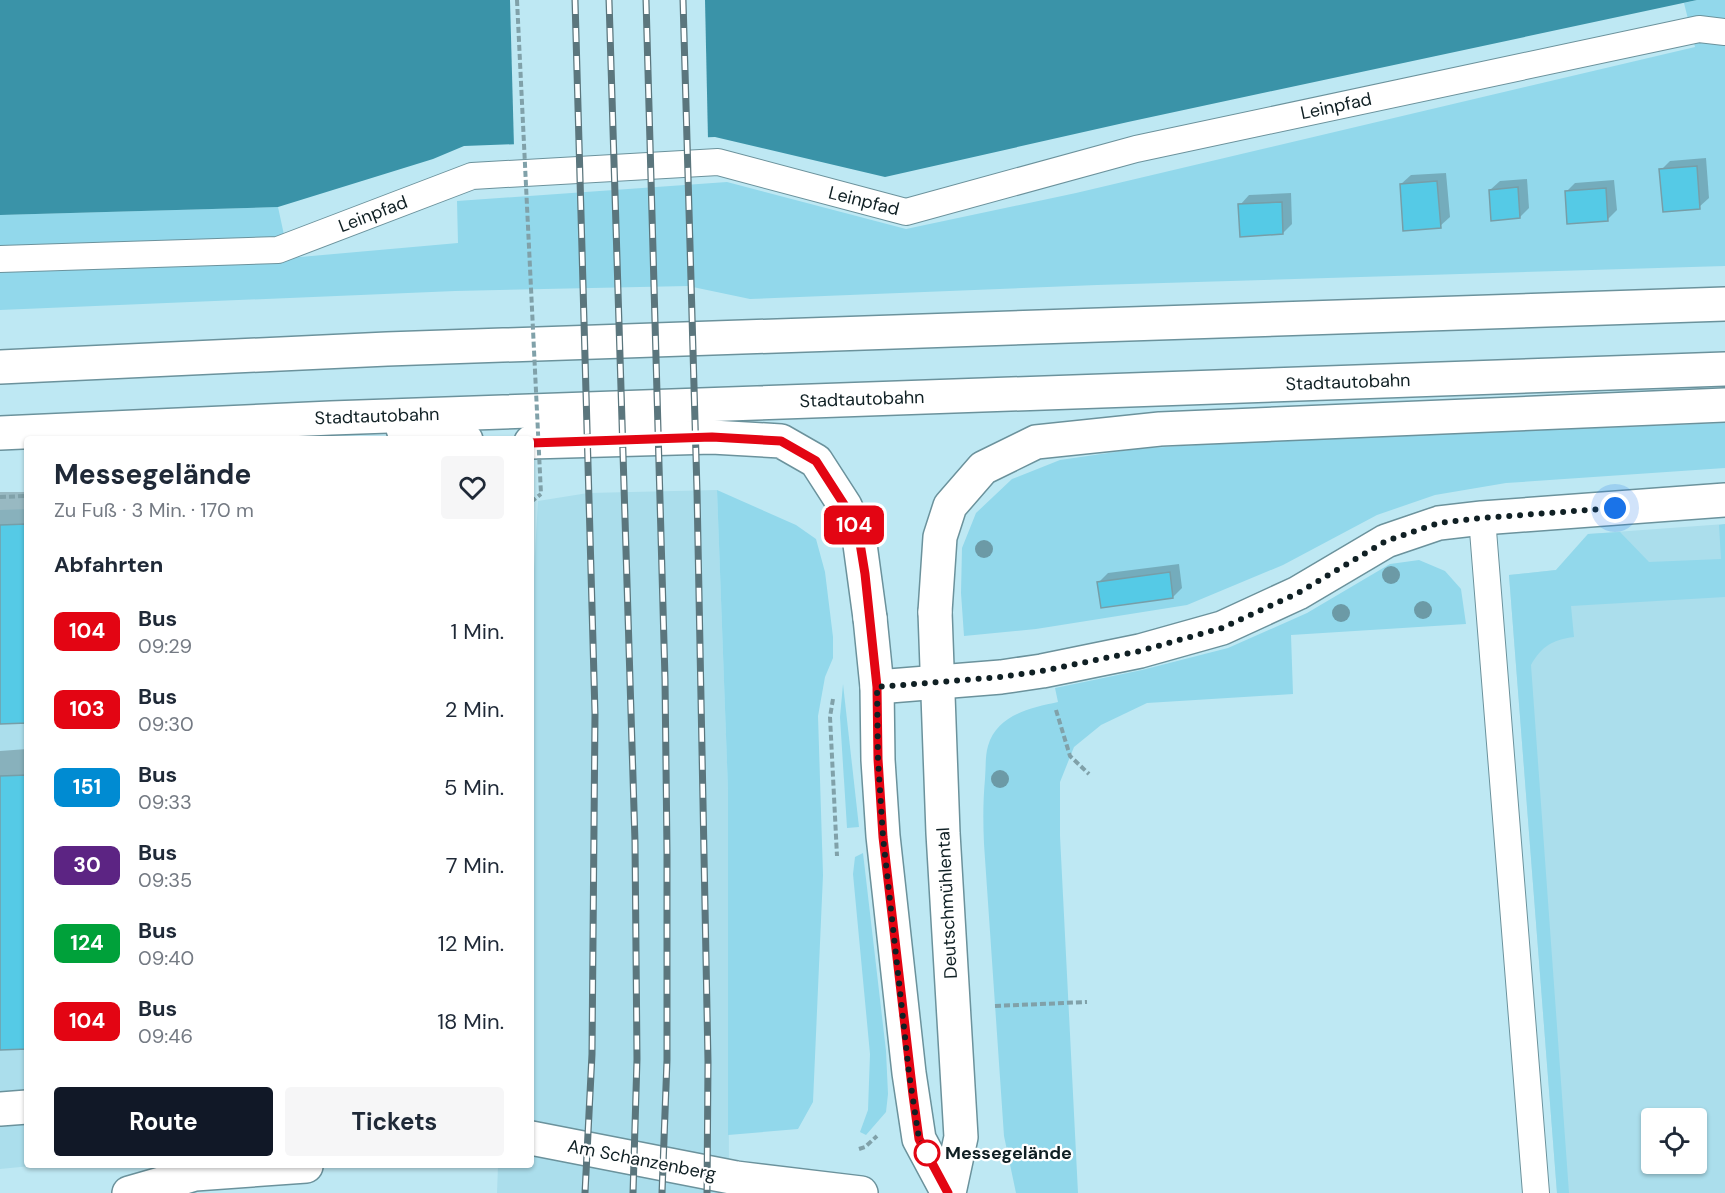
<!DOCTYPE html>
<html lang="de">
<meta charset="utf-8">
<style>
body{margin:0;font-family:"DM Sans",sans-serif;background:#f6f6f7;color:#1f2937;height:100vh;display:flex;flex-direction:column;font-size:22px;white-space:nowrap}
*{box-sizing:border-box;margin:0}
p{font-size:20px;color:#747a83}
.icon{flex:none;width:33px;height:33px;fill:none;stroke:currentColor;stroke-width:2;stroke-linecap:round;stroke-linejoin:round}
.map{position:relative;flex:1;overflow:hidden}
.sheet{position:absolute;left:24px;top:436px;width:510px;height:732px;display:flex;flex-direction:column;background:#fff;border-radius:6px;box-shadow:0 2px 4px #0004}
.sheet>*{flex:none}
.badge{padding:0 12px;border-radius:9px;font-size:21px;line-height:39px}
.controls{position:absolute;left:1641px;top:1108px;display:grid;gap:12px}
.controls a{display:grid;place-items:center;width:66px;height:66px;border-radius:6px;background:#fff;box-shadow:0 2px 4px #0004;font-size:30px}
.you{position:absolute;width:30px;height:30px;margin:-15px;border:4px solid #fff;border-radius:50%;background:#1a73e8;box-shadow:0 0 0 9px #1a73e833}
.map>.badge{position:absolute;translate:-50% -50%;box-shadow:0 0 0 3px #fff}
h2{padding:0 30px;font-size:22px;line-height:54px}
.round{display:grid;place-items:center;flex:none;width:63px;height:63px;border-radius:6px;background:#f6f6f7}
.head{display:flex;align-items:center;justify-content:space-between;height:102px;padding:0 30px}
h1{font-size:28px;font-weight:700;line-height:45px}
.primary-button{display:flex;gap:12px;margin-top:auto;padding:12px 30px}
.primary-button a{flex:1;height:69px;border-radius:6px;background:#111827;color:#fff;font-size:24px;font-weight:700;line-height:69px;text-align:center}
.primary-button a+a{background:#f6f6f7;color:#1f2937}
ul{padding:0;list-style:none}
li{display:flex;align-items:center;gap:18px;height:78px;padding:0 30px}
li div{flex:1}
li b{display:block;font-size:22px}
li em{font-style:normal}
li .badge{min-width:66px;font-weight:700;text-align:center}
.map>svg:first-child{display:block}
</style>
<div class="map">
<svg width="1725" height="1193" viewBox="0 0 1725 1193">
<rect width="100%" height="100%" fill="#bee8f3"/>
<g fill="#abdeec" fill-rule="evenodd">
<path d="M717 490 728 790 729 1193H497L498 1166H531V622L538 501 588 493Z"/>
<path d="M27 509V1166H31L0 1169V510Z"/>
<path d="M1725 524V1193H1557L1509 575 1556 570 1588 534ZM1652 1119H1696V1164H1652Z"/>
</g>
<g fill="#92d8eb">
<path d="M1697 0H1725V266L1097 285 750 299 688 286 455 291 0 310V215L278 207 289 258 458 243 457 201 727 182 906 229 1076 193 1695 47 1684 3Z"/>
<path d="M1725 423V468L1506 483 1435 495 1377 515 1283 565 1187 605 1036 629 964 636 961 593 962 548 976 513 1012 479 1060 460 1136 449 1257 441Z"/>
<path d="M717 490 796 525 816 539 825 572 833 637V658L825 677 818 716 823 875 813 1102 798 1129 728 1135V790Z"/>
<path d="M1725 524V597L1571 606 1574 637C1552 640 1542 646 1531 665L1569 1193H1557L1509 575 1556 570 1588 534 1620 532 1649 562 1721 559 1719 525Z"/>
<path d="M1419 560 1445 571 1461 589 1466 624 1291 635 1293 694 1147 703 1101 725 1074 747 1060 782V836L1078 1193H1016L1004 1136 984 844C983 822 983 801 985 779 986 768 985 756 988 746 997 715 1030 708 1058 702L1055 688 1142 670 1228 648 1307 613 1390 564Z"/>
<path d="M843 684 859 827 847 828 840 717Z"/>
<path d="M863 853 886 1051 888 1094 886 1112 866 1135 860 1132 868 1110 870 1054 853 874 855 857Z"/>
</g>
<path fill="#3a93a8" d="M0 0H1697L1128 122 885 177 715 137 464 146 433 159 278 207 0 215Z"/>
<path fill="#bee8f3" d="M510 0H705L708 140 514 147Z"/>
<g fill="#0003">
<path d="M1706 158 1709 198 1699 207 1661 170 1670 161Z"/>
<path d="M1446 173 1450 217 1440 226 1401 184 1411 175Z"/>
<path d="M1527 179 1529 208 1520 217 1490 190 1500 181Z"/>
<path d="M1614 180 1617 210 1608 219 1566 192 1575 183Z"/>
<path d="M1291 193 1292 224 1283 233 1240 205 1249 195Z"/>
<path d="M0 492H27V722L0 723Z"/>
<path d="M1179 564 1182 588 1173 597 1099 582 1108 573Z"/>
<path d="M27 749V1047L0 1048V751Z"/>
</g>
<g fill="#55cae6" stroke="#769ea8" stroke-width="1.5">
<path d="M1697 166 1700 209 1663 212 1659 169Z"/>
<path d="M1437 181 1441 228 1403 231 1400 184Z"/>
<path d="M1518 187 1520 218 1491 221 1489 190Z"/>
<path d="M1606 188 1608 221 1567 224 1565 191Z"/>
<path d="M1282 202 1283 234 1240 237 1238 204Z"/>
<path d="M27 524V723L0 724V525Z"/>
<path d="M1170 572 1173 598 1101 608 1097 582Z"/>
<path d="M27 775V1049L0 1050V776Z"/>
</g>
<g fill="none" stroke-linecap="round" stroke-linejoin="round">
<defs>
<g id="lane">
<path d="M0 259 278 250 472 176 718 162 906 212 1136 149 1699 29 1725 32"/>
<path d="M1482 518 1536 1193"/>
</g>
<g id="street">
<path d="M877 687 1001 677 1042 671 1140 651 1222 628 1298 593 1386 541 1439 523 1482 518 1725 500"/>
<path d="M0 1109 27 1107"/>
<path d="M531 1138 736 1178 861 1193"/>
<path d="M129 1193 195 1174 306 1166"/>
</g>
<g id="secondary">
<path d="M935 612 943 833 961 1137 949 1193"/>
<path d="M870 618 877 687 878 760 883 836 909 1073 919 1139 948 1193"/>
</g>
<g id="highway">
<path d="M0 367 387 349 1725 304"/>
<path d="M403 429 466 440"/>
<path d="M0 433 331 418 1725 369"/>
<path d="M531 442 712 437 781 441 816 461 845 506 859 537 870 618"/>
<path d="M935 612 940 537 950 506 983 468 1036 442 1160 429 1725 405"/>
</g>
</defs>
<use href="#lane" stroke="#6b929c" stroke-width="28"/>
<use href="#street" stroke="#6b929c" stroke-width="36"/>
<use href="#secondary" stroke="#6b929c" stroke-width="36"/>
<use href="#highway" stroke="#6b929c" stroke-width="36"/>
<g stroke="#80a1a9" stroke-width="4" stroke-dasharray="6 3" stroke-linecap="butt">
<path d="M0 497 27 496"/>
<path d="M531 502 541 494"/>
<path d="M833 699 830 717 837 856"/>
<path d="M1056 710 1070 756 1089 774"/>
<path d="M995 1006 1087 1002"/>
<path d="M859 1149 865 1147 877 1136"/>
</g>
<use href="#lane" stroke="#fff" stroke-width="26"/>
<use href="#street" stroke="#fff" stroke-width="33"/>
<use href="#secondary" stroke="#fff" stroke-width="33"/>
<use href="#highway" stroke="#fff" stroke-width="33"/>
<defs>
<g id="rail">
<path d="M575 0 595 714 592 1054 585 1193"/>
<path d="M609 0 635 842 637 1059 633 1193"/>
<path d="M646 0 665 679 667 852V1060L662 1193"/>
<path d="M683 0 697 491 708 1062 707 1193"/>
</g>
</defs>
<use href="#rail" stroke="#5b767d" stroke-width="7"/>
<use href="#rail" stroke="#fff" stroke-width="4.5" stroke-dasharray="14" stroke-linecap="butt"/>
<path stroke="#80a1a9" stroke-width="4" stroke-dasharray="6 3" stroke-linecap="butt" d="M517 0 541 494"/>
</g>
<g fill="#6c9aa6">
<circle cx="984" cy="549" r="9"/>
<circle cx="1391" cy="575" r="9"/>
<circle cx="1423" cy="610" r="9"/>
<circle cx="1341" cy="613" r="9"/>
<circle cx="1000" cy="779" r="9"/>
</g>
<g fill="none" stroke-linecap="round" stroke-linejoin="round">
<defs>
<path id="line" d="M531 443 712 437 781 441 816 461 845 506 859 537 865 574 877 687 878 759 883 837 913 1095 919 1139 948 1193"/>
</defs>
<use href="#line" stroke="#fff" stroke-width="14"/>
<use href="#line" stroke="#e30513" stroke-width="9"/>
<path stroke="#102024" stroke-width="6" stroke-dasharray="0 10.8" d="M927 1153 919 1139 909 1073 883 837 878 759 877 687 1001 677 1042 671 1140 651 1222 628 1298 593 1386 541 1439 523 1482 518 1615 508"/>
</g>
<circle fill="#fff" stroke="#e30513" stroke-width="3" cx="927" cy="1153" r="12"/>
<g text-anchor="middle" dominant-baseline="central" stroke-width="4.5" stroke-linejoin="round" paint-order="stroke">
<g font-size="18" fill="#102024" stroke="#fff">
<text transform="translate(1336 106) rotate(-12)">Leinpfad</text>
<text transform="translate(864 201) rotate(14)">Leinpfad</text>
<text transform="translate(373 214) rotate(-21)">Leinpfad</text>
<text transform="translate(1348 382) rotate(-2)">Stadtautobahn</text>
<text transform="translate(862 399) rotate(-2)">Stadtautobahn</text>
<text transform="translate(377 416) rotate(-2)">Stadtautobahn</text>
<text transform="translate(947 903) rotate(-93)">Deutschmühlental</text>
<text transform="translate(642 1160) rotate(11)">Am Schanzenberg</text>
</g>
<g font-size="18" font-weight="bold" fill="#102024" stroke="#fff" text-anchor="start">
<text x="945" y="1153">Messegelände</text>
</g>
</g>
</svg>
<div class="controls">
<a><svg class="icon" aria-label="locate" viewBox="0 0 24 24"><circle cx="12" cy="12" r="6"/><path d="M12 2v4M12 18v4M2 12h4M18 12h4"/></svg></a>
</div>
<div class="you" style="left:1615px;top:508px"></div>
<b class="badge" style="left:854px;top:525px;background:#e30513;color:#fff">104</b>
<section class="sheet">
<div class="head"><div><h1>Messegelände</h1><p>Zu Fuß · 3 Min. · 170 m</p></div><a class="round"><svg class="icon" aria-label="heart" viewBox="0 0 24 24"><path d="M12 20l-8-8c-3-5 5-10 8-4 3-6 11-1 8 4z"/></svg></a></div>
<h2>Abfahrten</h2>
<ul>
<li><span class="badge" style="background:#e30513;color:#fff">104</span><div><b>Bus</b><p>09:29</p></div><em>1 Min.</em></li>
<li><span class="badge" style="background:#e30513;color:#fff">103</span><div><b>Bus</b><p>09:30</p></div><em>2 Min.</em></li>
<li><span class="badge" style="background:#008bd2;color:#fff">151</span><div><b>Bus</b><p>09:33</p></div><em>5 Min.</em></li>
<li><span class="badge" style="background:#5c2483;color:#fff">30</span><div><b>Bus</b><p>09:35</p></div><em>7 Min.</em></li>
<li><span class="badge" style="background:#00a13a;color:#fff">124</span><div><b>Bus</b><p>09:40</p></div><em>12 Min.</em></li>
<li><span class="badge" style="background:#e30513;color:#fff">104</span><div><b>Bus</b><p>09:46</p></div><em>18 Min.</em></li>
</ul>
<div class="primary-button"><a>Route</a><a>Tickets</a></div>
</section>
</div>
